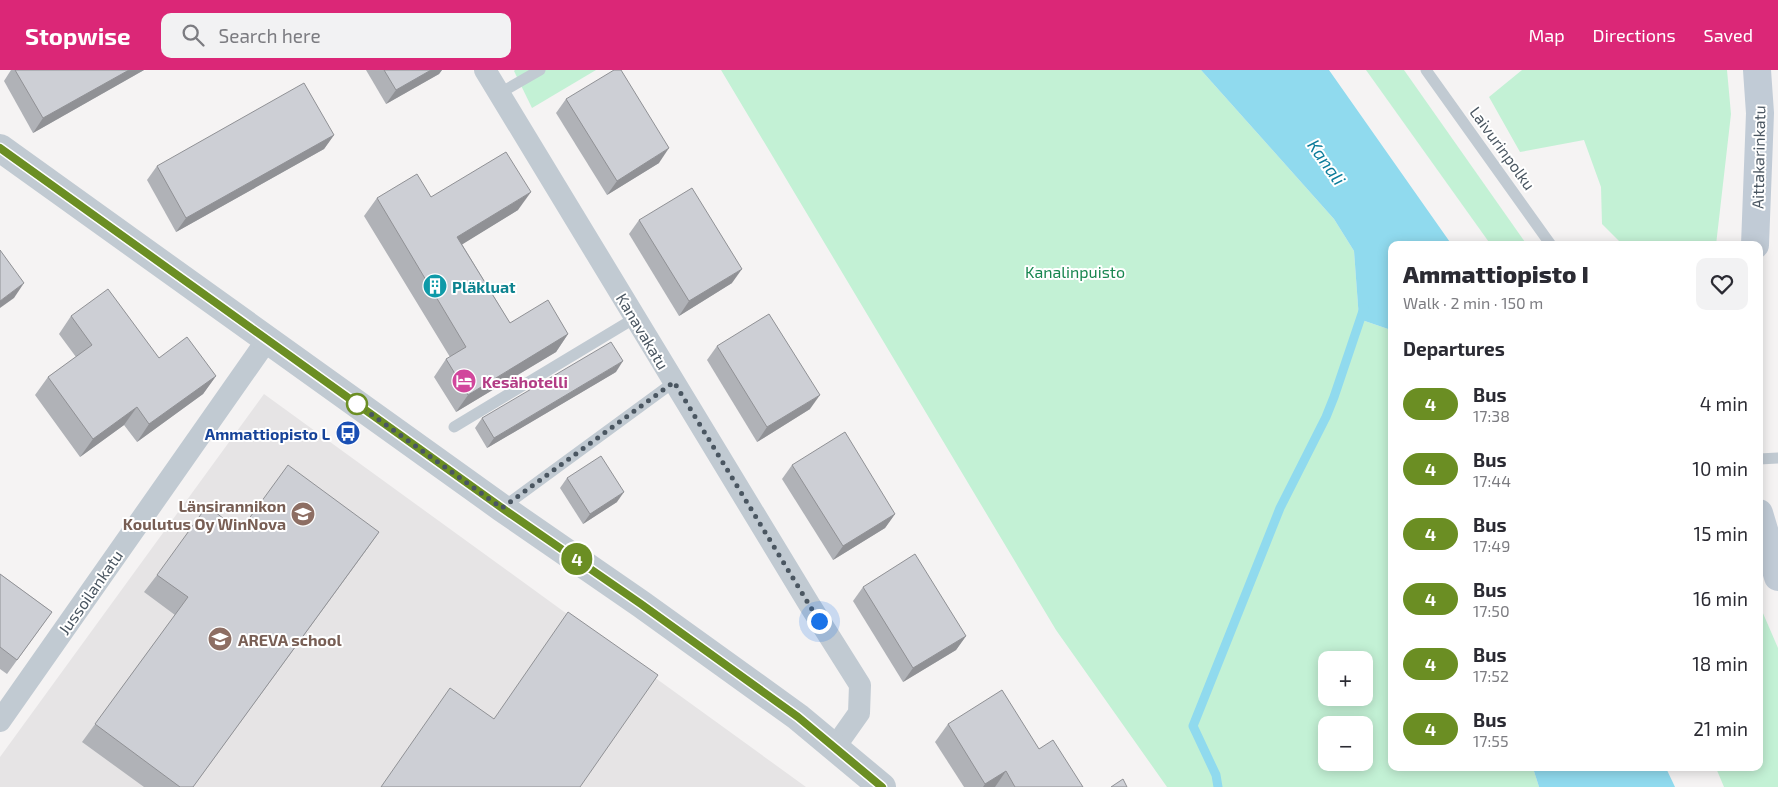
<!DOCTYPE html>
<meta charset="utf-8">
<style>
body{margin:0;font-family:"Exo 2",sans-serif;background:#f2f2f3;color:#2b2b33;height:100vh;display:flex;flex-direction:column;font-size:19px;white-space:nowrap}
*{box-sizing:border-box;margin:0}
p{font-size:16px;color:#7c7c81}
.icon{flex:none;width:28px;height:28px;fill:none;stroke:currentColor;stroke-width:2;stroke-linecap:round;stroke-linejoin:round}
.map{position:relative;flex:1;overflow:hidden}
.panel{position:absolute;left:1388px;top:171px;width:375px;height:530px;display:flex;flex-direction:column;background:#fff;border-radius:10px;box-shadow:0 2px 12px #0003}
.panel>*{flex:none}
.badge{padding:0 10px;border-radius:16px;font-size:18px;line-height:32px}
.controls{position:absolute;left:1318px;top:581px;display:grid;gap:10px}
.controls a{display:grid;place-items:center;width:55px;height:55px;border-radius:10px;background:#fff;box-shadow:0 2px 12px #0003;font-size:25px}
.you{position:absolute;width:25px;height:25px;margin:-12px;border:4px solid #fff;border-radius:50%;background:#1a73e8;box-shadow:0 0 0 8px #1a73e833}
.map>.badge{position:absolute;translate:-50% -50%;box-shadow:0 0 0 2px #fff}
h2{padding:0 15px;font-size:19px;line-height:45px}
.round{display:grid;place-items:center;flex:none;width:52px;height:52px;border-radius:10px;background:#f2f2f3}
.overview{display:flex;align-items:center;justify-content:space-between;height:85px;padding:0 15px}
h1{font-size:24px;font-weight:800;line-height:38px}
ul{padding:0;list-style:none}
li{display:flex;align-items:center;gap:15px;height:65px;padding:0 15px}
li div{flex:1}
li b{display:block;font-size:19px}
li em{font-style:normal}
li .badge{min-width:55px;font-weight:700;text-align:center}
header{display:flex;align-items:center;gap:30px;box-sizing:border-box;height:70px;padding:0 25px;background:#db2777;color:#fff}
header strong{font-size:24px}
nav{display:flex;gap:28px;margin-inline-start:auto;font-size:18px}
.search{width:350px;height:45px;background:#f2f2f3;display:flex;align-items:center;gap:12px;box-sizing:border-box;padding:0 18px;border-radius:10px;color:#7c7c81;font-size:19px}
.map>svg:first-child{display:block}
</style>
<header>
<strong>Stopwise</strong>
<div class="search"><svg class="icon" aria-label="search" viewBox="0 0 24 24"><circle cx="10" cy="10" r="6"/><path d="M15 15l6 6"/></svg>Search here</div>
<nav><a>Map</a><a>Directions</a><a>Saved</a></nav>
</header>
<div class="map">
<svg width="1778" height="717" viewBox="0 0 1778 717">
<rect width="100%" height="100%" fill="#f5f3f3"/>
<path fill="#e6e4e5" d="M264 324 596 565 806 717H0V687Z"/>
<g fill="#c3f1d5" fill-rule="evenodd">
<path d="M515 0H596L532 38 514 1Z"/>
<path d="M721 0H1201L1334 149 1354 181 1359 249 1391 260V698H1533L1539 717H1167L1056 560ZM1326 590H1364V628H1326ZM1326 655H1364V692H1326Z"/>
<path d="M1366 0H1404L1527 175H1491Z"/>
<path d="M1522 0H1727L1731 44 1716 175H1623L1602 154 1601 117 1584 70 1520 82 1489 27Z"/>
<path d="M1759 534 1778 578V717H1724L1716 698H1759Z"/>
</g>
<g fill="#90daee">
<path d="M1201 0H1329L1452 175H1391V260L1359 249 1354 181 1334 149Z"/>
<path d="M1533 698H1666L1675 717H1539Z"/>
</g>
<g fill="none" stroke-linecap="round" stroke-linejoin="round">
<path stroke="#90daee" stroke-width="9" d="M1218 717 1216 705 1193 656 1280 438 1326 347 1334 327 1364 238"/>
<g stroke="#c1cad2" stroke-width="11">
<path d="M1426 0 1551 175"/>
<path d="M500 23 540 0"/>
<path d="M454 357 635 248"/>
<path d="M1759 389 1778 388"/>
<path d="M502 438 674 312"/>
</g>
<g stroke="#c1cad2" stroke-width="22">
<path d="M485 0 809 534 860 615 859 643 835 677"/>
<path d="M0 651 267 270"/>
</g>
<path stroke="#c1cad2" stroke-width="28" d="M0 78 502 438 641 534 798 647 882 717"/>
<g stroke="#c1cbd6" stroke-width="28">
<path d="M1755 175 1760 43 1757 0"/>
<path d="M1759 443 1778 507"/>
</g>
</g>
<g fill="#b0b2b7">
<path d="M11 0H144L33 63 4 11Z"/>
<path d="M366 0H442L439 4 386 34Z"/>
<path d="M566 29 659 93 607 125 556 43Z"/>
<path d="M334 65 324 79 176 162 147 110 157 96Z"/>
<path d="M431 127 518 140 462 174 510 253 568 264 556 282 456 342 434 307 446 289 450 287 364 146 377 128Z"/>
<path d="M639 150 732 213 679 246 629 164Z"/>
<path d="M71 246 159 288 216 306 203 324 137 372 124 355 80 387 35 325 48 307 76 287 59 264Z"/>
<path d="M717 276 810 339 757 372 707 290Z"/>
<path d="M616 302 487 378 475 358 482 348Z"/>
<path d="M792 395 895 444 885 458 833 490 782 409Z"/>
<path d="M567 408 617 432 583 454 560 418Z"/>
<path d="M240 461 379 462 193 717H144L82 672 175 545 144 522 157 505Z"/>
<path d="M0 504 52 542 7 604 0 599Z"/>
<path d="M863 517 966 566 956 580 903 612 853 531Z"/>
<path d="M948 654 1039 679 1083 717H964L935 672Z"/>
</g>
<g fill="#909195">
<path d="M129 0H144L33 63 43 48Z"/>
<path d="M431 0H442L439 4 386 34 396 20Z"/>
<path d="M334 65 324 79 176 162 186 148Z"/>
<path d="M669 78 659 93 607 125 617 111Z"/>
<path d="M531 122 518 140 445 185 457 167Z"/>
<path d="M742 199 732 213 679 246 689 231Z"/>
<path d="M24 213 14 228 0 238V231Z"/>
<path d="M568 264 556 282 456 342 468 325Z"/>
<path d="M623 291 616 302 487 378 494 368Z"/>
<path d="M216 306 203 324 137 372 149 354Z"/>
<path d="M820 325 810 339 757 372 767 357Z"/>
<path d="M137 337 124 355 80 387 93 369Z"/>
<path d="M624 422 617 432 583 454 590 444Z"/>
<path d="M895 444 885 458 833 490 843 476Z"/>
<path d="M379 462 367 479 193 717Z"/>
<path d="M966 566 956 580 903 612 913 598Z"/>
<path d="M1006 701 995 717H983L985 714Z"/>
</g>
<g fill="#cdcfd5" stroke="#909195">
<path d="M15 0H129L43 48Z"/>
<path d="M384 0H431L396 20Z"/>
<path d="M614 0H621L669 78 617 111 566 29Z"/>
<path d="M304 13 334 65 186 148 157 96Z"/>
<path d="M506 82 531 122 457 167 510 253 548 230 568 264 468 325 446 289 466 277 377 128 417 104 431 127Z"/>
<path d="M692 118 742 199 689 231 639 150Z"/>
<path d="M0 180 24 213 0 231Z"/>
<path d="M108 219 159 288 187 267 216 306 149 354 137 337 93 369 48 307 92 275 71 246Z"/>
<path d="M769 244 820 325 767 357 717 276Z"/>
<path d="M611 272 623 291 494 368 482 348Z"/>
<path d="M845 362 895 444 843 476 792 395Z"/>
<path d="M601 386 624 422 590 444 567 408Z"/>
<path d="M288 395 379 462 193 717H180L95 654 188 527 157 505 207 436 240 461Z"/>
<path d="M915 484 966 566 913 598 863 517Z"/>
<path d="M0 504 52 542 17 590 0 577Z"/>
<path d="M568 542 658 605 580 717H381L450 618 494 649Z"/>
<path d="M1002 620 1039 679 1053 670 1083 717H1015L1006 701 985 714 948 654Z"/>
<path d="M1123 709 1127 717H1111Z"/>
</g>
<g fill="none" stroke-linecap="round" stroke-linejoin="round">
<defs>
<path id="line" d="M0 78 502 438 641 534 798 647 882 717"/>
</defs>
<use href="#line" stroke="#fff" stroke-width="11"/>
<use href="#line" stroke="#6b8e23" stroke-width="8"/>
<path stroke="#4a5661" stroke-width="5" stroke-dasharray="0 9" d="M357 334 502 438 674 312 819 551"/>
</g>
<defs>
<symbol id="building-disc" viewBox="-11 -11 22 22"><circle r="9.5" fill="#0f9aa8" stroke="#fff"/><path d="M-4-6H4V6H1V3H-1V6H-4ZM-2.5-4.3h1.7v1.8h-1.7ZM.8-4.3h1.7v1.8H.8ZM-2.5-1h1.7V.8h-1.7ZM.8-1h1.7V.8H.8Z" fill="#fff"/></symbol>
<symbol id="hotel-disc" viewBox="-11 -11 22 22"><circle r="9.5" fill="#d1479c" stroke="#fff"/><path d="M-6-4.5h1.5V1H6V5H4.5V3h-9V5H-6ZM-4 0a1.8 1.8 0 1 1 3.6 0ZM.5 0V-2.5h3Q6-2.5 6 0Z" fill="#fff"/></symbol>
<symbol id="bus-disc" viewBox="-11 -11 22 22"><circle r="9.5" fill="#1a4fb4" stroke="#fff"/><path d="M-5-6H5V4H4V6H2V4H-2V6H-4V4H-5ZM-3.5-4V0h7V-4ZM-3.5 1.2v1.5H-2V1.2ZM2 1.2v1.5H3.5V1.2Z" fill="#fff"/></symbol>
<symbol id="school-disc" viewBox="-11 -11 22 22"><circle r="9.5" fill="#8d6e63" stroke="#fff"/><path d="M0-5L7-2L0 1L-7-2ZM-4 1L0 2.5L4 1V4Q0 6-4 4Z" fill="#fff"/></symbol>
</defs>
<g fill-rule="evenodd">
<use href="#building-disc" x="421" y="202" width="28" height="28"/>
<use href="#hotel-disc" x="450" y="297" width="28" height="28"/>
<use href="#bus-disc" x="334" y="349" width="28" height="28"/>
<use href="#school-disc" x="289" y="430" width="28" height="28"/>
<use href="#school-disc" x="206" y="555" width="28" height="28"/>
</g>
<circle fill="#fff" stroke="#6b8e23" stroke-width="2.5" cx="357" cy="334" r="10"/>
<g text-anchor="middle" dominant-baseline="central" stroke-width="4" stroke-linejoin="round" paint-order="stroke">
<g font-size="16" fill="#4a5661" stroke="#fff">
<text transform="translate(1503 78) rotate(54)">Laivurinpolku</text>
<text transform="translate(1758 87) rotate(-89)">Aittakarinkatu</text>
<text transform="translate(643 261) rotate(59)">Kanavakatu</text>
<text transform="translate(90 522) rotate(-55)">Jussoilankatu</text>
</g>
<g font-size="16" fill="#17864f" stroke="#fff">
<text x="1075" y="201">Kanalinpuisto</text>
</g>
<g font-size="16" font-weight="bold" fill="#0d838f" stroke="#fff" text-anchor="start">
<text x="452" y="216">Pläkluat</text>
</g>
<g font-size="16" font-weight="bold" fill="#b23c85" stroke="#fff" text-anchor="start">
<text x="482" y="311">Kesähotelli</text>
</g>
<g font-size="16" font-weight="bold" fill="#164399" stroke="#fff" text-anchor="end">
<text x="330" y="363">Ammattiopisto L</text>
</g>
<g font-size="16" font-weight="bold" fill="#785e54" stroke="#fff" text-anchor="end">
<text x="286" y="435">Länsirannikon<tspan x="286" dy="18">Koulutus Oy WinNova</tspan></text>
<text x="238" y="569" text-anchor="start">AREVA school</text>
</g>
<g font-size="18" font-style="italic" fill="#0c7c9b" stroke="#fff">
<text transform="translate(1327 92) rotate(55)">Kanali</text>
</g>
</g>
</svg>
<div class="controls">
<a>+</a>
<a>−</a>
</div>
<div class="you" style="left:819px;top:551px"></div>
<b class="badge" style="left:577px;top:489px;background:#6b8e23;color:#fff">4</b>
<section class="panel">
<div class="overview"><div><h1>Ammattiopisto I</h1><p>Walk · 2 min · 150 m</p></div><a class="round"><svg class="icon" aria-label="heart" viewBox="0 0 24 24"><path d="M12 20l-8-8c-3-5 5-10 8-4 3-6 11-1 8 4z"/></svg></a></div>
<h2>Departures</h2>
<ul>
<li><span class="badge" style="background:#6b8e23;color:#fff">4</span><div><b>Bus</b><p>17:38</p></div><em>4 min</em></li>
<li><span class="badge" style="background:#6b8e23;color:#fff">4</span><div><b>Bus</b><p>17:44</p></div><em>10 min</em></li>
<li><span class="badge" style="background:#6b8e23;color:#fff">4</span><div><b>Bus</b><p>17:49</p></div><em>15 min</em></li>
<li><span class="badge" style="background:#6b8e23;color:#fff">4</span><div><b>Bus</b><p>17:50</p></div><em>16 min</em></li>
<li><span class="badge" style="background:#6b8e23;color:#fff">4</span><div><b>Bus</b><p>17:52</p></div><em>18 min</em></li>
<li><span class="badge" style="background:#6b8e23;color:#fff">4</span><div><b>Bus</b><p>17:55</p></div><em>21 min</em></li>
</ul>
</section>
</div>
